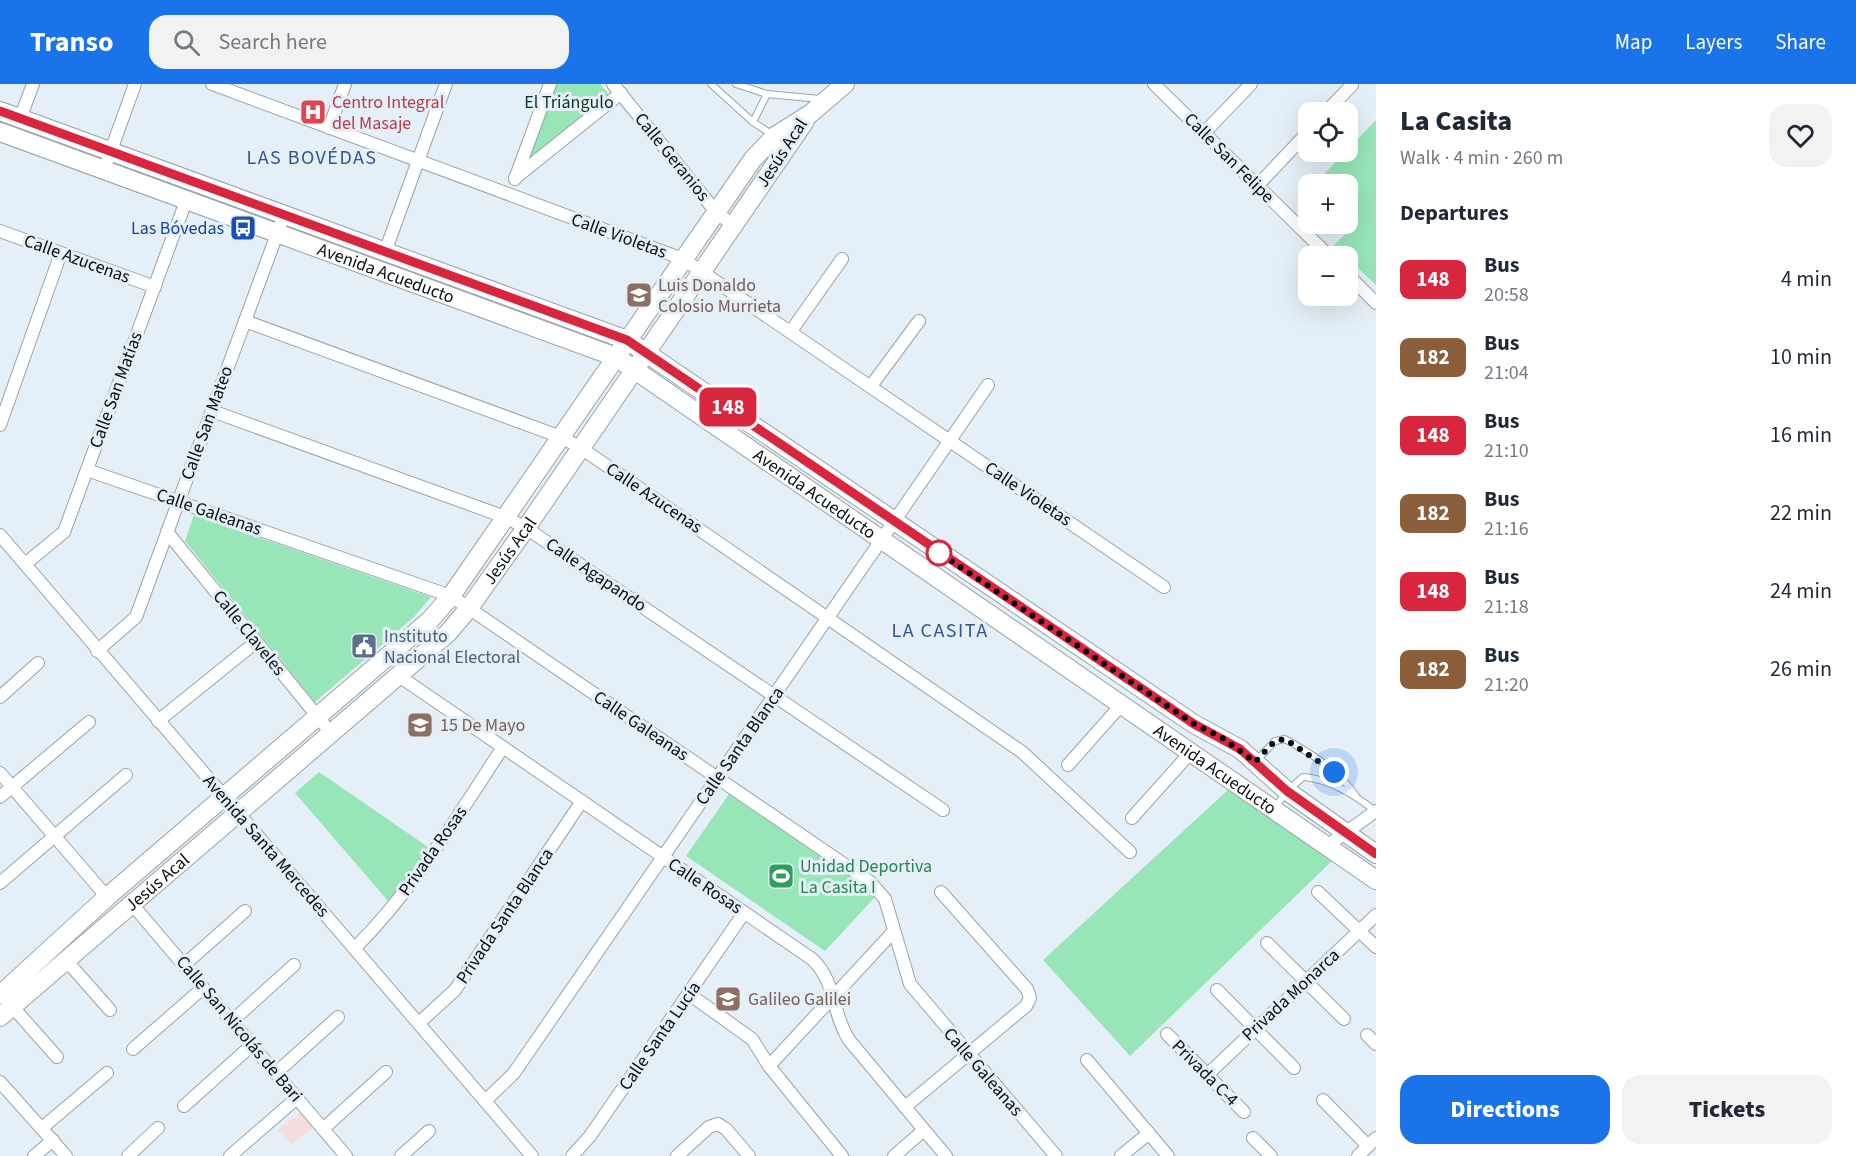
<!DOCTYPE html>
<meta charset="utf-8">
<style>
body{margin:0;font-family:"Source Sans 3",sans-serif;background:#f2f2f3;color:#1f2937;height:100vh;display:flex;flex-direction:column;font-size:22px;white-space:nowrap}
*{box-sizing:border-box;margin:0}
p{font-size:20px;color:#747a83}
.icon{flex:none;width:33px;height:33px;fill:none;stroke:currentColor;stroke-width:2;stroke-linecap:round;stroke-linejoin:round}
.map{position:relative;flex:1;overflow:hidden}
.sheet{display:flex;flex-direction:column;background:#fff;width:480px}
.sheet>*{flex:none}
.badge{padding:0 12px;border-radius:9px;font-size:21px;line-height:39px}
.controls{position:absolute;left:1298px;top:18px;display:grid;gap:12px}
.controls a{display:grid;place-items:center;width:60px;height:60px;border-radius:12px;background:#fff;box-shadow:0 6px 24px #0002;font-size:30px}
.you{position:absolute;width:30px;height:30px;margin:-15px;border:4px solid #fff;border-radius:50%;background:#1a73e8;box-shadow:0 0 0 9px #1a73e833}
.map>.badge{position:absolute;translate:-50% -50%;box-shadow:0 0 0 3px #fff}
h2{padding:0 24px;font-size:22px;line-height:54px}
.round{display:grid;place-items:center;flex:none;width:63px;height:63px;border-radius:18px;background:#f2f2f3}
.headline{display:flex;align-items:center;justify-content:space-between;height:102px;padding:0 24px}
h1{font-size:28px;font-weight:800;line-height:45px}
.action{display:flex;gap:12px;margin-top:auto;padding:12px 24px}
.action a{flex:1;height:69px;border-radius:18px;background:#1a73e8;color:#fff;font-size:24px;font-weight:800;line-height:69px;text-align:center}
.action a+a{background:#f2f2f3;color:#1f2937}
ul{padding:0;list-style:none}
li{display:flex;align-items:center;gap:18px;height:78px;padding:0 24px}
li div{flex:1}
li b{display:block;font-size:22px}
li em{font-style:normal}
li .badge{min-width:66px;font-weight:700;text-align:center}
header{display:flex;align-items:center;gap:36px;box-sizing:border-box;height:84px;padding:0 30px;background:#1a73e8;color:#fff}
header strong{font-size:28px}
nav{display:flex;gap:33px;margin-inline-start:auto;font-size:21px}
.search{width:420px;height:54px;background:#f2f2f3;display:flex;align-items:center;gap:15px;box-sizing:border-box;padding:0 21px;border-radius:18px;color:#747a83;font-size:22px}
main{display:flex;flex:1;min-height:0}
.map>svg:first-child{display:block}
</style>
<header>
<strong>Transo</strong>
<div class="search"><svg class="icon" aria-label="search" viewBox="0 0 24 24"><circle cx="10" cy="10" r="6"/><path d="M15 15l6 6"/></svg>Search here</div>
<nav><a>Map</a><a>Layers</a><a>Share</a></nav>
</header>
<main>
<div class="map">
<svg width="1376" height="1072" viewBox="0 0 1376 1072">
<rect width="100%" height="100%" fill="#e4eff8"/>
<path fill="#f7dcdd" d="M300 1029 313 1043 292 1060 278 1046Z"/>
<g fill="#98e6b8">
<path d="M555 0H600L609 11 527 77Z"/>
<path d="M1376 36V201L1334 161 1345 150 1336 140H1347V100H1334L1323 91Z"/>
<path d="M194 431 431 513 413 534 315 618 185 457Z"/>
<path d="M319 688 428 763 389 818 295 709Z"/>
<path d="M1229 705 1334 775 1130 972 1043 876Z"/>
<path d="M729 710 877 811 825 867 686 772Z"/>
</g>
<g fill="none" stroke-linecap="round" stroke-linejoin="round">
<defs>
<g id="lane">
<path d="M711 0 753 38 773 51"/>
<path d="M736 0 767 10 820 15"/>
<path d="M753 38 767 10"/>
<path d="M1257 676 1275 657 1285 655C1312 670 1338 686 1356 712"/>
<path d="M1274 725 1287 707 1303 693C1330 695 1354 710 1375 727"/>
</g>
<g id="street">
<path d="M212 0 683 175 1164 503"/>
<path d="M613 0 716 128 734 142"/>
<path d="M1154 0 1329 172"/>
<path d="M1326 28 1352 1"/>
<path d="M20 35 33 0"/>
<path d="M329 44 345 0"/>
<path d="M1204 49 1251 0"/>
<path d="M104 86 135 0"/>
<path d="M515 94 621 9"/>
<path d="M515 95 550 0"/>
<path d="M1257 102 1308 48"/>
<path d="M0 147 155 203"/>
<path d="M385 168 446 0"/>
<path d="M1347 190 1376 219"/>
<path d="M245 237 561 353 581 364 1022 668 1130 768"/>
<path d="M791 247 842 175"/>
<path d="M871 302 919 237"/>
<path d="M212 327 505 433 526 444 943 726"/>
<path d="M0 341 61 169"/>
<path d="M87 386 451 512 870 798 885 815 910 900 1056 1072"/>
<path d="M167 448 331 649"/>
<path d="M0 451 532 1072"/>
<path d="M25 480 64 448 186 117"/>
<path d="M97 567 136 533 284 131"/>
<path d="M399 592 812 875C836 897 832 930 849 956L946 1072"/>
<path d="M0 613 38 579"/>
<path d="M158 637 256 558"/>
<path d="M1068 681 1122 620"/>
<path d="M0 689 107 813"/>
<path d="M0 713 89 638"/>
<path d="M1132 734 1191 668"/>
<path d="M1327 762 1376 727"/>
<path d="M0 799 126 691"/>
<path d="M1318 808 1376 863"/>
<path d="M131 819 346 1072"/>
<path d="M1267 859 1344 935"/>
<path d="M355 864C414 805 457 733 503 663"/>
<path d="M65 875 110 926"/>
<path d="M184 881 245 827"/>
<path d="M1217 906 1294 984"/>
<path d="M689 910 752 955 769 982 842 1072"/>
<path d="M11 921 57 973"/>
<path d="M232 937 294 881"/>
<path d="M419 939 455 906 582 717"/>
<path d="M1167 950 1244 1028"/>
<path d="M1367 951 1376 960"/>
<path d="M133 965 203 904"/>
<path d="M1087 976 1168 1072"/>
<path d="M769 982 894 847"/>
<path d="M276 989 338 933"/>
<path d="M1207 991 1376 831"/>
<path d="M0 998 66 1072"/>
<path d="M1323 1016 1368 1062"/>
<path d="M485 1017 514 989 988 301"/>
<path d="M184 1022 252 961"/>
<path d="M905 1023 1026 922 1030 914 1027 905 941 808"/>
<path d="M42 1044 107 989"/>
<path d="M323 1045 386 988"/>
<path d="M1253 1054 1271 1072"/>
<path d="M34 1072 53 1056"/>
<path d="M128 1072 158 1044"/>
<path d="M230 1072 297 1014"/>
<path d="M401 1072 429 1047"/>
<path d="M572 1072 590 1052 744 829"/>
<path d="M677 1072 709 1043 718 1040 726 1045 749 1072"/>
<path d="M894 1072 924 1046"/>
<path d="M1121 1072 1149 1049"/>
<path d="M1358 1072 1376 1054"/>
</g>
<g id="secondary">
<path d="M0 27 627 256 1194 640 1240 665 1287 707 1376 770"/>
<path id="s1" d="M0 48 616 273 1376 796"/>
<path d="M0 911 107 813 430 536 451 512 753 75 775 52 810 30 845 0"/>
<path id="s2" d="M0 933 448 549 469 524 526 444 805 37"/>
</g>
</defs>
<use href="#lane" stroke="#99a3ab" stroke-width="8"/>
<use href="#street" stroke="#99a3ab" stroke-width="14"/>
<use href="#secondary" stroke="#99a3ab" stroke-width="20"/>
<use href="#lane" stroke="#fff" stroke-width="6"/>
<use href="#street" stroke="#fff" stroke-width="12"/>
<use href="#secondary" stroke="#fff" stroke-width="18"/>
</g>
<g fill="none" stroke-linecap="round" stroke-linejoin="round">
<defs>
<path id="line" d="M0 27 627 256 1194 640 1240 665 1287 707 1376 770"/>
</defs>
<use href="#line" stroke="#fff" stroke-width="14"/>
<use href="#line" stroke="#d7263d" stroke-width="9"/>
<path stroke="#0a0e11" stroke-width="6" stroke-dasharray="0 10.8" d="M939 469 932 464 1194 640 1221 653 1255 678 1275 657 1285 655 1334 688"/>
</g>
<defs>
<symbol id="hospital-square" viewBox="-11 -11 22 22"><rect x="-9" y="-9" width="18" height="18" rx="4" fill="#e0444e" stroke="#e4eff8"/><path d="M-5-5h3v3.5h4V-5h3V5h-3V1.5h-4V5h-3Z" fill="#fff"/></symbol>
<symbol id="bus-square" viewBox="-11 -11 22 22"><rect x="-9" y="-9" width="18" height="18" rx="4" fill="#1a4fb4" stroke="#e4eff8"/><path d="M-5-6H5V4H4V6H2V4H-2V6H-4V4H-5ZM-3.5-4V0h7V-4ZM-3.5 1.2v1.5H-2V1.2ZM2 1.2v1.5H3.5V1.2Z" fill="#fff"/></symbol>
<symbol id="school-square" viewBox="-11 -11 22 22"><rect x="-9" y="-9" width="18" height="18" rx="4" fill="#8d6e63" stroke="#e4eff8"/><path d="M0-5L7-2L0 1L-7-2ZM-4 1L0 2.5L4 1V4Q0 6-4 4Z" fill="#fff"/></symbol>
<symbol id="civic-square" viewBox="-11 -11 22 22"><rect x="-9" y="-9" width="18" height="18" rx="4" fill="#5c6f8a" stroke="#e4eff8"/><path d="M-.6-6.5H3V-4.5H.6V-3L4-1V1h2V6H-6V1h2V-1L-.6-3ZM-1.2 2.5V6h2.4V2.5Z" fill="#fff"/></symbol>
<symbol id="stadium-square" viewBox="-11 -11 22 22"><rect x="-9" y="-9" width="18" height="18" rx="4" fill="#2e9e5b" stroke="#e4eff8"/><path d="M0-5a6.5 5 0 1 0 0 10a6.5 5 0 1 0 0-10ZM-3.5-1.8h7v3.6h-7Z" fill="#fff"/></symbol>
</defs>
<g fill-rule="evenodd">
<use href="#hospital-square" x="298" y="13" width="30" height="30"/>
<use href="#bus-square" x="228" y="129" width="30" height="30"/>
<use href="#school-square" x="624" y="196" width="30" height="30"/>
<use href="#civic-square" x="349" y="547" width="30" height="30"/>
<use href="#school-square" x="405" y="626" width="30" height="30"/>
<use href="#stadium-square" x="766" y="777" width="30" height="30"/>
<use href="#school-square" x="713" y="900" width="30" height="30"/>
</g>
<circle fill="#fff" stroke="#d7263d" stroke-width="3" cx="939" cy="469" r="12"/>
<g text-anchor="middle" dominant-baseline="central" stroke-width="6" stroke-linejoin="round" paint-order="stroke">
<g font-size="18" fill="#be3a42" stroke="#e4eff8" text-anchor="start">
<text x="332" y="18">Centro Integral<tspan x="332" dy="21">del Masaje</tspan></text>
</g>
<g font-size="18" fill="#0e3421" stroke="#e4eff8">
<text x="569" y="18">El Triángulo</text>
</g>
<g font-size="18" fill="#0a0e11" stroke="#e4eff8">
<text transform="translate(782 69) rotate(-57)">Jesús Acal</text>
<text transform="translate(672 73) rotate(51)">Calle Geranios</text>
<text transform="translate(1229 74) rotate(45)">Calle San Felipe</text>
<text transform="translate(619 152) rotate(20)">Calle Violetas</text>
<text transform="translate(77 175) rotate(20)">Calle Azucenas</text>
<text stroke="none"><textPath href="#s1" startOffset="411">Avenida Acueducto</textPath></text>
<text transform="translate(116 306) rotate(-70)">Calle San Matías</text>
<text transform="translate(207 339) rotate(-70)">Calle San Mateo</text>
<text stroke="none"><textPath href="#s1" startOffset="897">Avenida Acueducto</textPath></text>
<text transform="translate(1028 410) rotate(34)">Calle Violetas</text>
<text transform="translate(654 414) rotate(34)">Calle Azucenas</text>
<text transform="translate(209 428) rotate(19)">Calle Galeanas</text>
<text stroke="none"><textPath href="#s2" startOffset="693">Jesús Acal</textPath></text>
<text transform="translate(596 491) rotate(34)">Calle Agapando</text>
<text transform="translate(249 549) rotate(51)">Calle Claveles</text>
<text transform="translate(641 642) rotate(34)">Calle Galeanas</text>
<text transform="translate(740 662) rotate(-55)">Calle Santa Blanca</text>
<text stroke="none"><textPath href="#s1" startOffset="1383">Avenida Acueducto</textPath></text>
<text transform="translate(266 762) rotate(49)">Avenida Santa Mercedes</text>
<text transform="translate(433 767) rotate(-55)">Privada Rosas</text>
<text stroke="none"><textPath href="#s2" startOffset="207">Jesús Acal</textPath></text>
<text transform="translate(705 802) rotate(34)">Calle Rosas</text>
<text transform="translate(505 832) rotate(-56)">Privada Santa Blanca</text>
<text transform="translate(1291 911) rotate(-43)">Privada Monarca</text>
<text transform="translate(239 945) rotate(50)">Calle San Nicolás de Bari</text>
<text transform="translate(660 952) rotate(-55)">Calle Santa Lucía</text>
<text transform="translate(983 988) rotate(49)">Calle Galeanas</text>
<text transform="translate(1205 989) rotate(45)">Privada C-4</text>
</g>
<g font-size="18" fill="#164399" stroke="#e4eff8" text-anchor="end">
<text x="224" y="144">Las Bóvedas</text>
</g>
<g font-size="18" fill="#785e54" stroke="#e4eff8" text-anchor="start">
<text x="658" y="201">Luis Donaldo<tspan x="658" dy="21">Colosio Murrieta</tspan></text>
<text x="440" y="641">15 De Mayo</text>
<text x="748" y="915">Galileo Galilei</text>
</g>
<g font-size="18" fill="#4e5e75" stroke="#e4eff8" text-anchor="start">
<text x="384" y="552">Instituto<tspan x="384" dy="21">Nacional Electoral</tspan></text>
</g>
<g font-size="18" fill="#27864d" stroke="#e4eff8" text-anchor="start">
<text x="800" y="782">Unidad Deportiva<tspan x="800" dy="21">La Casita I</tspan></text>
</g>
<g font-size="20" letter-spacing="1.5" fill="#32558c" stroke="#e4eff8">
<text x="312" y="74">LAS BOVÉDAS</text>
<text x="940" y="547">LA CASITA</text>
</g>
</g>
</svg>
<div class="controls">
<a><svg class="icon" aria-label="locate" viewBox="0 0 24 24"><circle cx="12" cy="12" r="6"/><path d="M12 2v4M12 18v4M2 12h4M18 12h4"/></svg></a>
<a>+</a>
<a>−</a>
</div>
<div class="you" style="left:1334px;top:688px"></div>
<b class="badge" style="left:728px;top:323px;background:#d7263d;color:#fff">148</b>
</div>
<section class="sheet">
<div class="headline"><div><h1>La Casita</h1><p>Walk · 4 min · 260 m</p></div><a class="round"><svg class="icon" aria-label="heart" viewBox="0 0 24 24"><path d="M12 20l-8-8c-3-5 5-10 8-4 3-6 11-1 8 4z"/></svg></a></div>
<h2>Departures</h2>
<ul>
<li><span class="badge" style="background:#d7263d;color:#fff">148</span><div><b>Bus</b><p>20:58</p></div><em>4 min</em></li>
<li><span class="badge" style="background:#8b5e3c;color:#fff">182</span><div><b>Bus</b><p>21:04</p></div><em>10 min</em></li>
<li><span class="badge" style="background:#d7263d;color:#fff">148</span><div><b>Bus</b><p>21:10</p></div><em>16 min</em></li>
<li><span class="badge" style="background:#8b5e3c;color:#fff">182</span><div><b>Bus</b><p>21:16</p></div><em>22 min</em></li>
<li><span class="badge" style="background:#d7263d;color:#fff">148</span><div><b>Bus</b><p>21:18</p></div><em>24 min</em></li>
<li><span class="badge" style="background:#8b5e3c;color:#fff">182</span><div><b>Bus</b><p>21:20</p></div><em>26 min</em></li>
</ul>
<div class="action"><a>Directions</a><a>Tickets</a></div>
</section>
</main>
